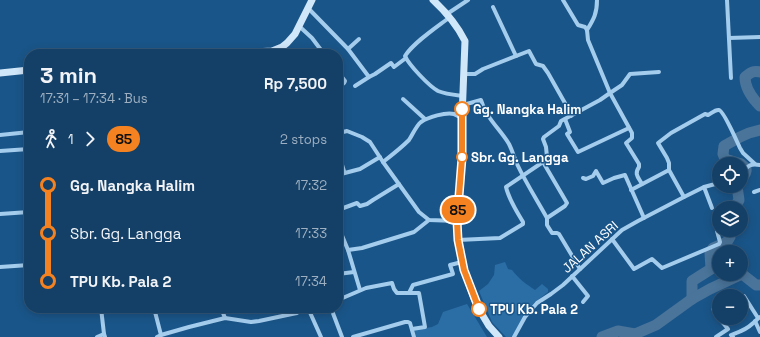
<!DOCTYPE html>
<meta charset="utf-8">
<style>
body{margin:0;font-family:"Space Grotesk",sans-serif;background:#1d476d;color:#f1f3f6;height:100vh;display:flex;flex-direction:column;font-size:15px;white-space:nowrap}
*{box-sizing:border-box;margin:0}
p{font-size:13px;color:#9dafc0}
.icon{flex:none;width:22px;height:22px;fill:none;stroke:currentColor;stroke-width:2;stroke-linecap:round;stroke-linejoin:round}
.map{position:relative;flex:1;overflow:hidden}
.panel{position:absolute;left:24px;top:49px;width:319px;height:264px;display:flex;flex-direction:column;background:#144067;border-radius:16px;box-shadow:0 2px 10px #0003,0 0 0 1px #33597b}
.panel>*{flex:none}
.badge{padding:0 8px;border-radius:13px;font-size:14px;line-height:26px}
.buttons{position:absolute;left:712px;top:157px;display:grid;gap:8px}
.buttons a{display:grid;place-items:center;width:36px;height:36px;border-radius:50%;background:#144067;box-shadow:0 2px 10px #0003,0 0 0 1px #33597b;font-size:20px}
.map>.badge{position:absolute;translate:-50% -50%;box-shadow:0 0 0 2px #fff}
.legs{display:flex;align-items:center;gap:6px;height:44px;padding:0 16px;font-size:13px}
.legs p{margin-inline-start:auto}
.head{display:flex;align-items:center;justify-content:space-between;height:68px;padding:0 16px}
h1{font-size:22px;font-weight:700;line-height:30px}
ul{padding:0 16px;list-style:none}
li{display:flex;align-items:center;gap:14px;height:48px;font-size:15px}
li i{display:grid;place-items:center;width:6px;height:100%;margin:0 5px;background:currentColor}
li i::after{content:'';width:10px;height:10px;margin:-5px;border:3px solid;border-radius:50%;background:#144067}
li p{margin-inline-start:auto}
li:first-child i{background:linear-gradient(#0000 50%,currentColor 0)}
li:last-child i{background:linear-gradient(currentColor 50%,#0000 0)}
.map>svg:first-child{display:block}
</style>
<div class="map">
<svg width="760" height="337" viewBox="0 0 760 337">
<rect width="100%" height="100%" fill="#1a5589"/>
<g fill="#2a6ea5">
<path d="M505 262 508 269 512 270C519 279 526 284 535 290L542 284 548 289V292L534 303 523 319 513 337H506L492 322 479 291 488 284 494 275 495 265Z"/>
<path d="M467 304 487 337H415L414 330 432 327 438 324 443 312Z"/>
</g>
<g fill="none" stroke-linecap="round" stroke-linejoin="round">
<g stroke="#4a749a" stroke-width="11">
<path d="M760 72C753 70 750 73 745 77 745 89 752 98 760 106"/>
<path d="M741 164 725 159 723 154 724 146 740 137 749 133 760 130"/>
<path d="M741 164 746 168C747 172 744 176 741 179"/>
<path d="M734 208 739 200 737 186"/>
<path d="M692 299V281L711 269 710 253 713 248 727 242 730 237 728 230"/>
<path d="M602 337 618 331 635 334 656 325 692 299 710 289 742 274 756 285H760"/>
</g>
<g stroke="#a4cced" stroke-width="4">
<path d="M563 0 578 25 585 27 587 30 588 40 610 93 600 100 561 121 559 126 544 137 543 139 546 147 547 157 543 162 567 203 565 206 547 218V225L552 233H557L559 234 580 269"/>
<path d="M727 0 731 78"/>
<path d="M493 7 516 56"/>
<path d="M308 8 348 49 369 77"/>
<path d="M447 14 468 0"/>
<path d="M450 17C437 27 414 42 405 56 409 65 429 86 438 91 445 94 455 95 463 96"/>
<path d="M299 26 312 38 324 54"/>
<path d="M587 30C594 19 597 13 597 0"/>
<path d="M729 38 760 37"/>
<path d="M348 49 359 39"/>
<path d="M338 72 345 81 344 83 338 88"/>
<path d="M464 74H475L483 69 529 51 536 64 543 66 548 73 570 112 571 116"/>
<path d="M355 86 369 77 375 74 391 63 394 67 406 58"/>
<path d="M403 99 425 119"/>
<path d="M463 105 481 100C486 118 500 129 509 144 512 150 514 157 517 164 526 183 537 200 547 218"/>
<path d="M565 119 570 132 567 134 578 152 629 128"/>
<path d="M0 135 29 132"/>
<path d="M338 135 343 132 347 131 362 137 370 142 383 162 414 205 419 212 429 220 457 221"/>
<path d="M0 151 29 149"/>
<path d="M338 152 344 171 341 174 338 175"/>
<path d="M383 162C392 155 401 148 409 140 413 134 416 126 421 122 428 117 446 112 454 114 457 115 459 117 462 118"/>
<path d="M741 173C748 166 750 163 760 165"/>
<path d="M341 174 360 169 380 157"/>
<path d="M583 178 586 179 593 176 596 171 603 183 614 178 625 175 644 218"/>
<path d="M642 184C638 177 634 174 639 167V164L626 143 632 138V133L610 93 622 85 630 74 659 72"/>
<path d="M704 187 712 208"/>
<path d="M631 190 669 170"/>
<path d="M754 192 760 190"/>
<path d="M684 197 669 170V163L667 158 658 143 671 133 705 114 708 115C711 114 715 109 719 110 724 111 737 142 740 148L743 153 755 164"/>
<path d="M338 210 357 203 360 206 367 204 373 200 399 184"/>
<path d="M0 214 29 212"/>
<path d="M338 232 341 233 348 250 360 290"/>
<path d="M612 239 634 269 652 259 662 268 719 244 720 242 717 231"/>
<path d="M458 240 500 238 523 224V222C516 210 509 200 506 187L543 162"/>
<path d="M348 250 362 248 414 232 429 220"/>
<path d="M0 267 29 265"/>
<path d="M338 274 354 272"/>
<path d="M572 276 588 296 583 302"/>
<path d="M409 293 413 285 453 274 450 265 462 262"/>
<path d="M741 297 744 296 758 318"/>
<path d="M338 300 366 288 392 283 394 289 397 293H419L425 327 412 329"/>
<path d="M719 303 713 309 719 318"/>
<path d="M101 308 104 334 105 337"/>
<path d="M154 308 161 335 157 337"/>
<path d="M221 308 225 318"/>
<path d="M308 308 321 337"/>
<path d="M331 308 342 337"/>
<path d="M755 321 760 332"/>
<path d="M161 335 189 327 225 318 251 322 259 321 292 314 297 313 303 308"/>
<path d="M97 337 104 334"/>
<path d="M353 337 405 322H408L410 323 414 337"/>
<path d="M514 337 525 317 537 303 551 294 563 285 622 230 638 221 684 197 704 187 719 183"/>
<path d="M716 337 728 329 719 318"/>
<path d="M733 337 731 335C739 332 746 330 752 324 755 322 757 319 760 317"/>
</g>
<g stroke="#d0e6f9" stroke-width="7">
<path d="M433 0C446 12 457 25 465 41L462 118V158L457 221 458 240 464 270 474 298 480 311 489 326 499 337"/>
<path d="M215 54 272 51 282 47 287 43 295 34 312 0"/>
<path d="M0 73 29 70"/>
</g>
</g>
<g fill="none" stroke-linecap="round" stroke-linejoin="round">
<defs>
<path id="line-1" d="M462 109V158L457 221 458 240 464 270 479 309"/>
</defs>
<use href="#line-1" stroke="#fff" stroke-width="9"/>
<use href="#line-1" stroke="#f58220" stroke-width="6"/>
</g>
<g fill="#fff" stroke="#f58220" stroke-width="2">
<circle cx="462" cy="109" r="7"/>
<circle cx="462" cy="157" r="5"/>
<circle cx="479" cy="309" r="7"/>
</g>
<g text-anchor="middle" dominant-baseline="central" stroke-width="3" stroke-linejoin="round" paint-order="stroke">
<g font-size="13" font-weight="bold" fill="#fff" stroke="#1a5589" text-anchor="start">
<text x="473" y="109">Gg. Nangka Halim</text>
<text x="471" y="157">Sbr. Gg. Langga</text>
<text x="490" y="309">TPU Kb. Pala 2</text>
</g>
<g font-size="13" fill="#fff" stroke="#1a5589">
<text transform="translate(590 247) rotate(-42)">JALAN ASRI</text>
</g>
</g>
</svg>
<div class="buttons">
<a><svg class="icon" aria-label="locate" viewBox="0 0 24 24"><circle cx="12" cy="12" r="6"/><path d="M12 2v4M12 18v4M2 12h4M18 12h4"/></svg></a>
<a><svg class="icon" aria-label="layers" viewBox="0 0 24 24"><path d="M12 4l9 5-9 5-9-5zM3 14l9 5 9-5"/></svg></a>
<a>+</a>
<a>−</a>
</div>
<b class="badge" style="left:458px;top:210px;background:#f58220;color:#111">85</b>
<section class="panel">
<div class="head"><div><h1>3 min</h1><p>17:31 – 17:34 · Bus</p></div><b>Rp 7,500</b></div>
<div class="legs"><svg class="icon" aria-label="walk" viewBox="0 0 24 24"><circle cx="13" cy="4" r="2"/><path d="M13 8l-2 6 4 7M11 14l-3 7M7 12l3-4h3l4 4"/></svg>1<svg class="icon" aria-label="forward" viewBox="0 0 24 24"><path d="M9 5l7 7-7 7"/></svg><b class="badge" style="background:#f58220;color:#111">85</b><p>2 stops</p></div>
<ul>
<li><i style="color:#f58220"></i><b>Gg. Nangka Halim</b><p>17:32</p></li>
<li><i style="color:#f58220"></i><span>Sbr. Gg. Langga</span><p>17:33</p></li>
<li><i style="color:#f58220"></i><b>TPU Kb. Pala 2</b><p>17:34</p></li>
</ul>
</section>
</div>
